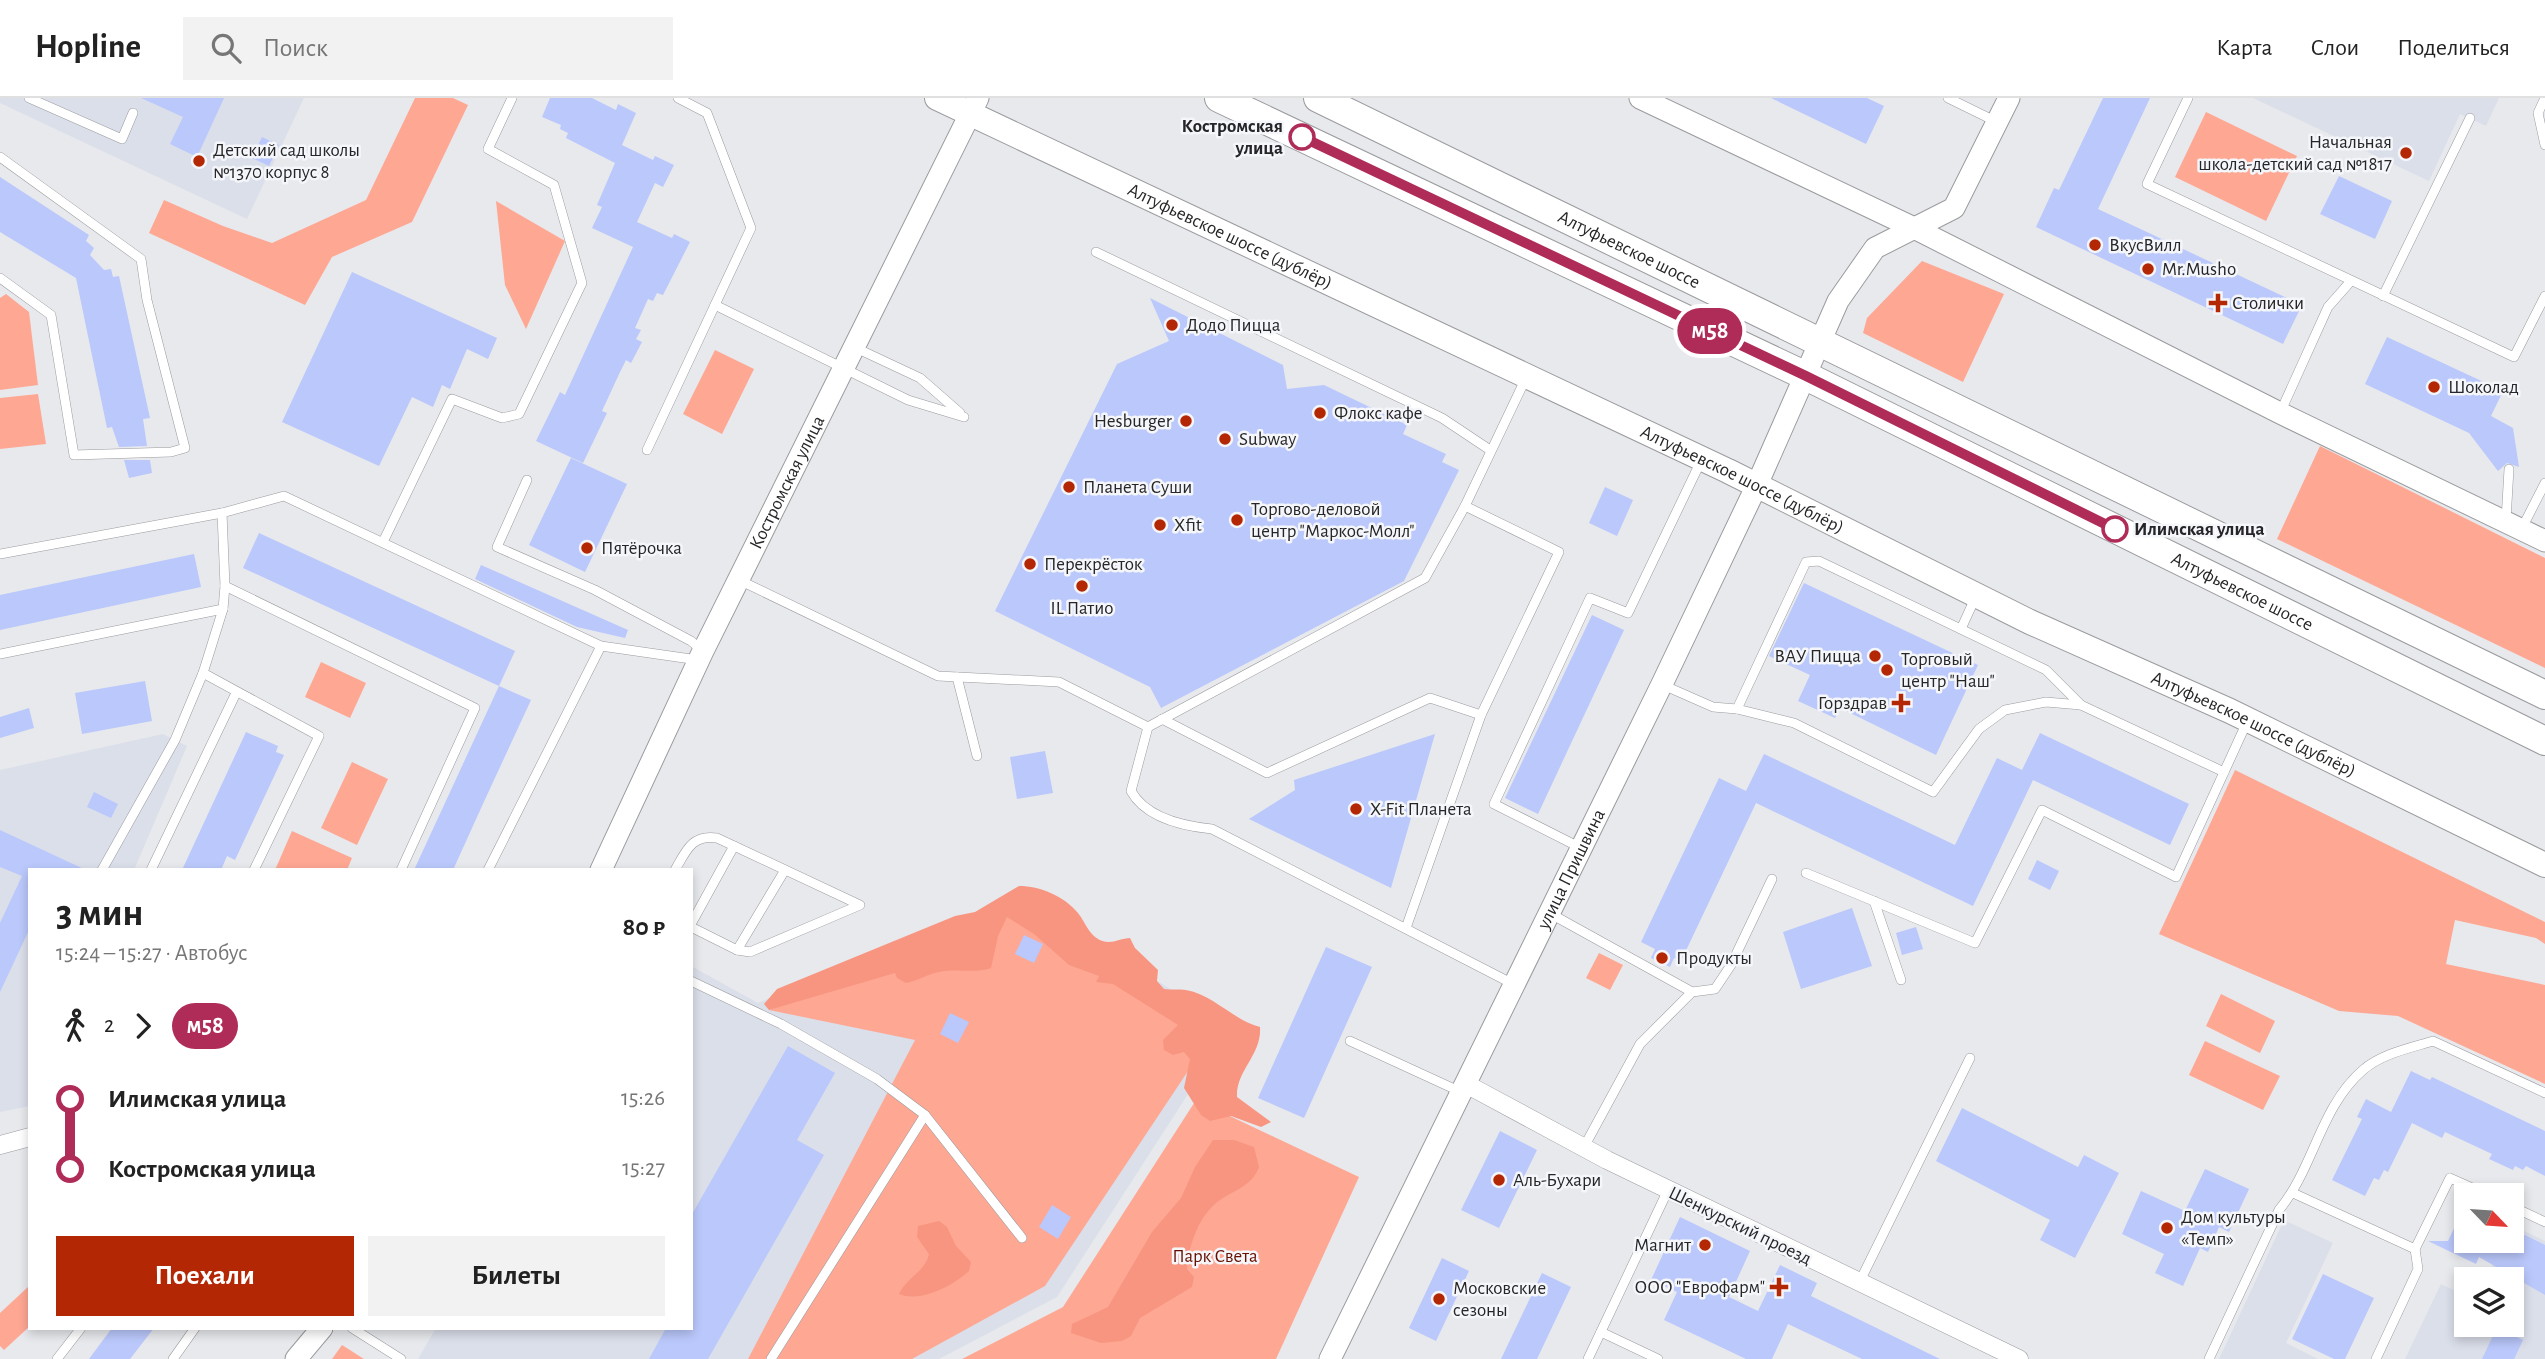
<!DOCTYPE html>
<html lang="ru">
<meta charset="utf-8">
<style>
body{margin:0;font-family:"Alegreya Sans",sans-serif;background:#f2f2f2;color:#222;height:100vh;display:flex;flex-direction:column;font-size:26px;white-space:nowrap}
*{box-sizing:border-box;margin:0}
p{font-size:23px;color:#767676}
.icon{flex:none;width:38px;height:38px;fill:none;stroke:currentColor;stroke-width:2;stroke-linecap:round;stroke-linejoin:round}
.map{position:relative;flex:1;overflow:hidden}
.sheet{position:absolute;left:28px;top:770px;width:665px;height:462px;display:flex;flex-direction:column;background:#fff;border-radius:0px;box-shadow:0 4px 10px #0003}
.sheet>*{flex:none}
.badge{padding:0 14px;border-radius:23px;font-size:24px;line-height:46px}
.needle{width:46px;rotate:115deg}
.fabs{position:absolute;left:2454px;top:1085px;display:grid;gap:14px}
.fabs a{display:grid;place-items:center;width:70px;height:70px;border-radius:0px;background:#fff;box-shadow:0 4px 10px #0003;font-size:35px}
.map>.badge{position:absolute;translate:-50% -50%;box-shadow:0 0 0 4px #fff}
.legs{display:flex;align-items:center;gap:10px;height:77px;padding:0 28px;font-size:23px}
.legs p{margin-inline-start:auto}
.headline{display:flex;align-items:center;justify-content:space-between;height:119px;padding:0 28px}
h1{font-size:38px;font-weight:700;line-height:52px}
.cta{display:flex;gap:14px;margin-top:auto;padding:14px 28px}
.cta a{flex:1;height:80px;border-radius:0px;background:#b32705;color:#fff;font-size:28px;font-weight:700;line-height:80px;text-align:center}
.cta a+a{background:#f2f2f2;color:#222}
ul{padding:0 28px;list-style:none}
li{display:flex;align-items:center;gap:24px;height:70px;font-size:26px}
li i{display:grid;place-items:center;width:10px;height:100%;margin:0 9px;background:currentColor}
li i::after{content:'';width:18px;height:18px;margin:-9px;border:5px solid;border-radius:50%;background:#fff}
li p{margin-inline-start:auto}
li:first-child i{background:linear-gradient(#0000 50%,currentColor 0)}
li:last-child i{background:linear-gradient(currentColor 50%,#0000 0)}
header{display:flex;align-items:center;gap:42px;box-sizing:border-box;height:98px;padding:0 35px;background:#fff;border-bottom:2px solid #e0e0e0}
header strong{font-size:33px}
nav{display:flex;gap:38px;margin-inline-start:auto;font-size:24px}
.search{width:490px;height:63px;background:#f2f2f2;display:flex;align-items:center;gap:18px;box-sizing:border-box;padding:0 24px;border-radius:0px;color:#767676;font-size:26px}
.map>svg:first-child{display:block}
</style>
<header>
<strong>Hopline</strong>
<div class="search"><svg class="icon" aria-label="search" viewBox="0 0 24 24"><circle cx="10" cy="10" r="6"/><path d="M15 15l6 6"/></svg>Поиск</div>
<nav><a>Карта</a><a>Слои</a><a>Поделиться</a></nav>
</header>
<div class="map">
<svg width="2545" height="1261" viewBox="0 0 2545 1261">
<rect width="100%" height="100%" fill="#e8e9ed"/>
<g fill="#dbdfea">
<path d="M0 0H304L247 121 0 5Z"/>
<path d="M2253 0H2499L2486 28 2460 16 2429 83Z"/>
<path d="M163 636 187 648 134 772H30V1008L0 1014V672Z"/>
<path d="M1016 798 1232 928 1057 1199 939 1261H418L436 1230H691V868L758 905Z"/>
<path d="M2284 1122 2333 1145 2286 1245 2318 1261H2219Z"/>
<path d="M2512 1127 2545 1143V1261H2405L2441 1186 2466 1198V1227H2511V1181H2486L2504 1143H2511Z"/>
</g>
<g fill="#fea793">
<path d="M415 0H453L468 7 412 124 332 159 305 207 149 135 164 102 223 128 272 145 366 102Z"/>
<path d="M2206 14 2297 58 2266 123 2175 79Z"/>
<path d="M496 103 565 143 526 231 505 187Z"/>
<path d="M1922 163 2004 196 1963 284 1863 235 1867 220Z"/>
<path d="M6 196 29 214 38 287 0 292V200Z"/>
<path d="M715 252 754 271 722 336 683 316Z"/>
<path d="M38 296 46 346 0 351V300Z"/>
<path d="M2320 348 2545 460V570L2277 441Z"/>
<path d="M321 564 366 585 350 620 305 599Z"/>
<path d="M352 664 388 681 357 747 321 730Z"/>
<path d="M2235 672 2545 824V846L2536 840 2455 822 2446 866 2545 887V986L2398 918 2339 913 2159 836Z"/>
<path d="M292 733 352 760 347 772H275Z"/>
<path d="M1025 812 1216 931 1045 1188 912 1261H748L915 942 769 912Z"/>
<path d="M1599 855 1623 867 1610 892 1586 880Z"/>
<path d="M2221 896 2275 923 2260 955 2206 928Z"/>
<path d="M2205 943 2280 978 2263 1012 2189 977Z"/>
<path d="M1196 1002 1359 1079 1276 1261H962L1063 1209Z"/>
<path d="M28 1189 30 1228 4 1252 0 1248V1215Z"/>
<path d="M342 1247 364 1261H332Z"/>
</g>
<g fill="#f89580">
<path d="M1019 788C1040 788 1064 798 1078 815 1087 826 1090 843 1109 844 1115 844 1123 840 1130 840L1135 850 1158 872 1157 883 1164 891C1171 892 1179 891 1186 892 1214 897 1233 922 1260 929 1262 957 1236 972 1237 999L1271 1024 1261 1029 1231 1018 1210 1023 1201 1017 1184 990 1190 961 1184 954 1173 957 1164 952 1163 942 1178 927 1113 886 1096 884 1099 878 1069 867 1034 836 1007 819 998 838 991 870C975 876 957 870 939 874 928 876 917 883 906 885L897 880 895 875 769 912 764 906 777 891 955 818 975 814Z"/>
<path d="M1213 1042H1234L1254 1049 1259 1069C1251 1091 1230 1092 1214 1107 1198 1121 1188 1150 1187 1171L1194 1179 1192 1189 1140 1220 1131 1238 1122 1243 1101 1245 1071 1235 1072 1226 1108 1209 1152 1134 1181 1100 1195 1069Z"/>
<path d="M939 1123 947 1129 956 1148 971 1164 969 1173C953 1188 920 1205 899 1196 907 1179 925 1174 929 1156L917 1139 918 1128Z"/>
</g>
<g fill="#bac8fb">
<path d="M141 0H224L197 59 170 46 183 19Z"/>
<path d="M550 0H592L616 12 618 6 636 15 622 47 653 62 655 58 674 67 663 89 655 85 637 124 672 140 674 136 690 144 663 197 657 195 653 203 648 201 635 230 641 232 636 241 642 244 631 265 626 262 620 274 602 313 607 315 583 365 536 343 560 294 565 297 633 149 592 130 602 109 597 107 615 65 566 40 568 35 560 31 561 27 542 19Z"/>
<path d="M1771 0H1867L1884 8 1866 46Z"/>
<path d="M2103 0H2150L2098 111 2302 207 2283 246 2036 129 2054 90 2059 92Z"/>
<path d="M262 39 279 47 269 68 252 60Z"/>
<path d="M2339 78 2392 103 2375 141 2320 116Z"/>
<path d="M0 79 89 137 86 143 94 150 90 157 104 172 111 171 113 179 119 178 150 320 143 321 147 348 119 349 112 329 107 330 76 180 0 134Z"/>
<path d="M352 174 497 240 488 261 467 251 450 291 442 287 433 309 412 299 379 368 282 324Z"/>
<path d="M1150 200 1283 267 1287 291 1324 287 1407 327 1403 336 1446 356 1442 364 1459 372 1404 483 1161 610 1150 589 995 513 1117 266 1169 243Z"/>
<path d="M2387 239 2503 293 2491 318 2513 330 2519 369 2507 365 2498 373 2469 335 2365 286Z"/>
<path d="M571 360 627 386 585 474 529 447Z"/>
<path d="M124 362H150L152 375 129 380Z"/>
<path d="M1605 389 1633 402 1617 438 1589 425Z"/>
<path d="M259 435 515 553 499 588 243 470Z"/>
<path d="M194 456 201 489 0 532V497Z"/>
<path d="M481 467 628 532 625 540 577 529 475 481Z"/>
<path d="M1804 485 1978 567 1936 657 1840 610 1835 620 1798 603 1810 577 1769 558Z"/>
<path d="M1592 517 1624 532 1538 716 1505 700Z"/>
<path d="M145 583 152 623 82 636 75 595Z"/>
<path d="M499 588 531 602 482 708 453 772H414Z"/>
<path d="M29 610 34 630 0 640V619Z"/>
<path d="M246 634 278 648 276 654 284 657 235 762 227 758 221 772H182Z"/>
<path d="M2040 635 2189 706 2170 747 2033 682 1973 808 1756 705 1681 863 1674 860 1670 869 1651 860 1655 851 1641 844 1719 680 1746 693 1764 656 1955 747 1997 660 2022 672Z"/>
<path d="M1435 636 1391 790 1249 721 1295 692 1294 682Z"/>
<path d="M1045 653 1053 695 1017 701 1010 659Z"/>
<path d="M94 694 118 706 111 720 87 709Z"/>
<path d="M0 732 86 772H30V830L0 894V825L22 778 0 769Z"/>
<path d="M2037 762 2059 773 2050 792 2028 781Z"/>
<path d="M1852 810 1872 868 1801 891 1783 834Z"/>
<path d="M1916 829 1923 851 1902 857 1896 835Z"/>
<path d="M1024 837 1043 846 1034 865 1015 856Z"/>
<path d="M1326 849 1372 869 1304 1020 1258 1000Z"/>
<path d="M950 915 969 924 958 945 940 936Z"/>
<path d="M788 948 835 975 797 1042 824 1057 708 1261H649L666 1230H691V1118Z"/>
<path d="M2411 973 2430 982 2432 979 2545 1033V1078L2526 1068 2523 1072 2515 1068 2513 1072 2489 1061 2492 1056 2445 1034 2442 1040 2412 1025 2388 1074 2384 1072 2379 1082 2374 1080 2365 1098 2332 1082 2362 1021 2357 1019 2366 1001 2391 1014Z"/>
<path d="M1962 1010 2078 1069 2084 1057 2119 1075 2075 1160 2040 1142 2050 1122 1936 1063Z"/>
<path d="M1500 1033 1537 1052 1499 1130 1461 1112Z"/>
<path d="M2205 1071 2249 1091 2229 1134 2219 1129 2208 1154 2200 1150 2183 1188 2155 1175 2164 1156 2122 1136 2141 1093 2185 1113Z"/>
<path d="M2466 1105V1143H2512L2525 1137 2545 1147V1197L2479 1159 2476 1166 2428 1143H2448Z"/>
<path d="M1052 1107 1071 1119 1058 1141 1039 1129Z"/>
<path d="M1680 1119 1750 1153 1729 1199 1758 1213 1780 1167 1817 1185 1811 1198 1940 1261H1862L1788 1226 1772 1261H1746L1664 1222 1677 1194 1651 1182Z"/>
<path d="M1442 1160 1469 1173 1436 1243 1409 1230Z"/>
<path d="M1542 1175 1571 1189 1537 1261H1501Z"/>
<path d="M2323 1176 2374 1200 2345 1261H2334L2292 1241Z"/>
<path d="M2497 1229 2523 1242 2514 1261H2482Z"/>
<path d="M112 1230H154L130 1261H89Z"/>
</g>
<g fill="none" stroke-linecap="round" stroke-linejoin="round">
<defs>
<g id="service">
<path d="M29 0 122 41 133 15"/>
<path d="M1948 0 1997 24"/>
<path d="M2188 0 2147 86 2514 259 2545 198"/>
<path d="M2545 0 2538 15 2545 47"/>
<path d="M0 59 141 161 147 202 185 350 171 354 74 357 51 217 0 180"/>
<path d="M1096 154 1442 320 1490 352"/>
<path d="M2383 198 2470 20"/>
<path d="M715 207 908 302 964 319"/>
<path d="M856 250 920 280 960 315"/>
<path d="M2280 315 2328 209 2351 183"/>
<path d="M647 352 751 130 707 15 678 0"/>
<path d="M527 382 497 449 595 492 691 543 703 553"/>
<path d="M222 415 225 488 475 610 401 772"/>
<path d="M2506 422 2509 371"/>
<path d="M2522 430 2545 385"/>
<path d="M383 444 452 301 502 320 519 316 582 185 554 87 488 51 512 0"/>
<path d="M0 456 222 415 284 398 601 548 698 562"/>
<path d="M739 482 938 578 1059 584 1148 629"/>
<path d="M225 488 223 511 203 575 319 638 254 772"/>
<path d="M1961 531 1976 498"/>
<path d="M0 556 223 511"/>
<path d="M957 579 977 658"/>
<path d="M1663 587 1713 609 1737 611 1806 464 1819 463 2046 572 2081 607"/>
<path d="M1737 611 1794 625 1933 694 1979 631 2005 612 2046 604 2081 607 2224 674"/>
<path d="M1162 621 1267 675 1430 600 1481 617"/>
<path d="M1581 750 1494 706 1590 500 1628 515 1701 363"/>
<path d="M102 772 175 642 203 575"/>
<path d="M151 772 236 595"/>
<path d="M488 772 601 548"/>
<path d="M675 772C686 753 692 736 717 740L860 807 750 854 737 852 691 829"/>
<path d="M1806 775 1975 845 2042 712 2176 779 2247 624"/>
<path d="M1874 803 1901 882"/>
<path d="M1551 816 1692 894"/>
<path d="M691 826 734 748"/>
<path d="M1406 830 1481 617 1559 454 1465 408"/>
<path d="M737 852 785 772"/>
<path d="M691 883 781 926 877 981 925 1017 1022 1140"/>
<path d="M1515 887 1212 731C1182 728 1146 720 1131 693L1148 629 1425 480 1465 408 1526 280"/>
<path d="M1350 943 1461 994"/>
<path d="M1584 1049 1640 946 1692 894 1715 891 1731 867 1772 781"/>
<path d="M2293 1095 2415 1151 2450 1080 2488 1097"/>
<path d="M2511 1108 2545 1124"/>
<path d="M1859 1185 1970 960"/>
<path d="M352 1230 401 1261"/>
<path d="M1601 1234 1658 1261"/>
<path d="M57 1261 81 1230"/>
<path d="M173 1261 195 1230"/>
<path d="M771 1261 925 1017"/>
<path d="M1588 1261 1668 1092"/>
<path d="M2209 1261 2279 1112C2314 1070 2320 1009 2363 972 2381 956 2410 950 2433 943L2545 995"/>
<path d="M2376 1261 2418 1171 2415 1151"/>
</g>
<g id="minor">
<path d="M1466 986 1607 1062 2019 1261"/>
<path d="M0 1047 30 1039"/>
</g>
<g id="tertiary">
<path d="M1640 0 1914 130 2280 315 2545 443"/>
<path id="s1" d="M601 772 703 553 978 0"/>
<path d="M296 1261 322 1230"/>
<path id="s2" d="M1330 1261 1662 586 1756 389 1838 203 1875 150 1954 110 2009 0"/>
</g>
<g id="secondary">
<path id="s3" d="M937 0 1728 373 2030 524 2230 613 2545 767"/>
</g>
<g id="primary">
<path id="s4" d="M1219 0 1806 278 2545 643"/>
<path id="s5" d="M1318 0 2545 597"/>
</g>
</defs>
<use href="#service" stroke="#9a9b9e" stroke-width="10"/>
<use href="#minor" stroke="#9a9b9e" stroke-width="19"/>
<use href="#tertiary" stroke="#9a9b9e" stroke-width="23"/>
<use href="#secondary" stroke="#9a9b9e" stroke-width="26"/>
<use href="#primary" stroke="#9a9b9e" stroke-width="30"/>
<use href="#service" stroke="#fff" stroke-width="9"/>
<use href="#minor" stroke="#fff" stroke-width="18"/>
<use href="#tertiary" stroke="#fff" stroke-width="21"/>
<use href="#secondary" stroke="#fff" stroke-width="24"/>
<use href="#primary" stroke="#fff" stroke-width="28"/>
</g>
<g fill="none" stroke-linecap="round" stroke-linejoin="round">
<defs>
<path id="line-1" d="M1302 39 1806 278 2115 431"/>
</defs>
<use href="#line-1" stroke="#fff" stroke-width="16"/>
<use href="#line-1" stroke="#af2b58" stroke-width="10"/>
</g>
<g fill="#fff" stroke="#af2b58" stroke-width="3.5">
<circle cx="1302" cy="39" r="12"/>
<circle cx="2115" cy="431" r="12"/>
</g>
<g fill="#b32705" stroke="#f5f6fa" stroke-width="2.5">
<circle cx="2406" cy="55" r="7"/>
<circle cx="199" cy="63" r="7"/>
<circle cx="2095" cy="147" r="7"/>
<circle cx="2148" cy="171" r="7"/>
<path d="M2214.5 194.5h7v7h7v7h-7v7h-7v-7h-7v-7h7z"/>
<circle cx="1172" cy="227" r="7"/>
<circle cx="2434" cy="289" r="7"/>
<circle cx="1320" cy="315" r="7"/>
<circle cx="1186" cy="323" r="7"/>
<circle cx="1225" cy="341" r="7"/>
<circle cx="1069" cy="389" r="7"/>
<circle cx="1237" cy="422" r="7"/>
<circle cx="1160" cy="427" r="7"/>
<circle cx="587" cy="450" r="7"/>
<circle cx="1030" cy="466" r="7"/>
<circle cx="1082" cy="488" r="7"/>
<circle cx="1875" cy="558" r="7"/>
<circle cx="1887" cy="572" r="7"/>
<path d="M1897.5 594.5h7v7h7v7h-7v7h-7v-7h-7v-7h7z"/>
<circle cx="1356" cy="711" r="7"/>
<circle cx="1662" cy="860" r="7"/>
<circle cx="1499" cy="1082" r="7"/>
<circle cx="2167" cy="1130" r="7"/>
<circle cx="1705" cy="1147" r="7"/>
<path d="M1775.5 1178.5h7v7h7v7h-7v7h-7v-7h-7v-7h7z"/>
<circle cx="1439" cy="1201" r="7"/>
</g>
<g text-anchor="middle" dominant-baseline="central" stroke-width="5" stroke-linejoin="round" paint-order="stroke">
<g font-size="19" font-weight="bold" fill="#262628" stroke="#f5f6fa" text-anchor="end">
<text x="1283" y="28">Костромская<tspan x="1283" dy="22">улица</tspan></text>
<text x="2134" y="431" text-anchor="start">Илимская улица</text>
</g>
<g font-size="19" fill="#262628" stroke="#f5f6fa" text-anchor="start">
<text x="2392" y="44" text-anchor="end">Начальная<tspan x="2392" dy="22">школа-детский сад №1817</tspan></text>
<text x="213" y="52">Детский сад школы<tspan x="213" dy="22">№1370 корпус 8</tspan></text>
<text x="2109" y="147">ВкусВилл</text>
<text x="2162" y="171">Mr.Musho</text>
<text x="2232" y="205">Столички</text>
<text x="1186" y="227">Додо Пицца</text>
<text x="2448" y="289">Шоколад</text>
<text x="1334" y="315">Флокс кафе</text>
<text x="1172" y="323" text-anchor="end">Hesburger</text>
<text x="1239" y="341">Subway</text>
<text x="1083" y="389">Планета Суши</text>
<text x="1251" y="411">Торгово-деловой<tspan x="1251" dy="22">центр "Маркос-Молл"</tspan></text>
<text x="1174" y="427">Xfit</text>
<text x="601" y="450">Пятёрочка</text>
<text x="1044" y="466">Перекрёсток</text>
<text x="1082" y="510" text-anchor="middle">IL Патио</text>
<text x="1861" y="558" text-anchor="end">ВАУ Пицца</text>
<text x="1901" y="561">Торговый<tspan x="1901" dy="22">центр "Наш"</tspan></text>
<text x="1887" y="605" text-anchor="end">Горздрав</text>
<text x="1370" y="711">X-Fit Планета</text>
<text x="1676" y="860">Продукты</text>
<text x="1513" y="1082">Аль-Бухари</text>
<text x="2181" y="1119">Дом культуры<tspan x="2181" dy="22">«Темп»</tspan></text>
<text x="1691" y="1147" text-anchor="end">Магнит</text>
<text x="1765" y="1189" text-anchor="end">ООО "Еврофарм"</text>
<text x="1453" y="1190">Московские<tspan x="1453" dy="22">сезоны</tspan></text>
</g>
<g font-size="19" fill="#262628" stroke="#f5f6fa">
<text stroke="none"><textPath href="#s3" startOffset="324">Алтуфьевское шоссе (дублёр)</textPath></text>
<text stroke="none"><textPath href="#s5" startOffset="346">Алтуфьевское шоссе</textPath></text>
<text stroke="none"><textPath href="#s3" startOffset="891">Алтуфьевское шоссе (дублёр)</textPath></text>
<text stroke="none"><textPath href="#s1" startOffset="430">Костромская улица</textPath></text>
<text stroke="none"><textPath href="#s4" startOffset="1136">Алтуфьевское шоссе</textPath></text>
<text stroke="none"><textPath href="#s3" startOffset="1458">Алтуфьевское шоссе (дублёр)</textPath></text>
<text stroke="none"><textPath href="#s2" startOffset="546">улица Пришвина</textPath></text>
<text transform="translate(1740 1128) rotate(26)">Шенкурский проезд</text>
</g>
<g font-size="19" fill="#671000" stroke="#f5f6fa">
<text x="1215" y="1158">Парк Света</text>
</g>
</g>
</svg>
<div class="fabs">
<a><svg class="needle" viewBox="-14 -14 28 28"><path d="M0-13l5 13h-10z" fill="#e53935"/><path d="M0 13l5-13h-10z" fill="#767676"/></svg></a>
<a><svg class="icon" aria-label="layers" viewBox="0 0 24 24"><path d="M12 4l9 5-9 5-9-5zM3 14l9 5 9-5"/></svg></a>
</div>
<b class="badge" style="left:1710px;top:233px;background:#af2b58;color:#fff">м58</b>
<section class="sheet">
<div class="headline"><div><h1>3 мин</h1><p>15:24 – 15:27 · Автобус</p></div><b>80 ₽</b></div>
<div class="legs"><svg class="icon" aria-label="walk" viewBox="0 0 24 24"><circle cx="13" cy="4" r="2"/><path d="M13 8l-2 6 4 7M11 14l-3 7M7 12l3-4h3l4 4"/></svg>2<svg class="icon" aria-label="forward" viewBox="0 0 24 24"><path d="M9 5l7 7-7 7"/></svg><b class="badge" style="background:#af2b58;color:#fff">м58</b></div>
<ul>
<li><i style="color:#af2b58"></i><b>Илимская улица</b><p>15:26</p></li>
<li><i style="color:#af2b58"></i><b>Костромская улица</b><p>15:27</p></li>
</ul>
<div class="cta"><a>Поехали</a><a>Билеты</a></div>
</section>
</div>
